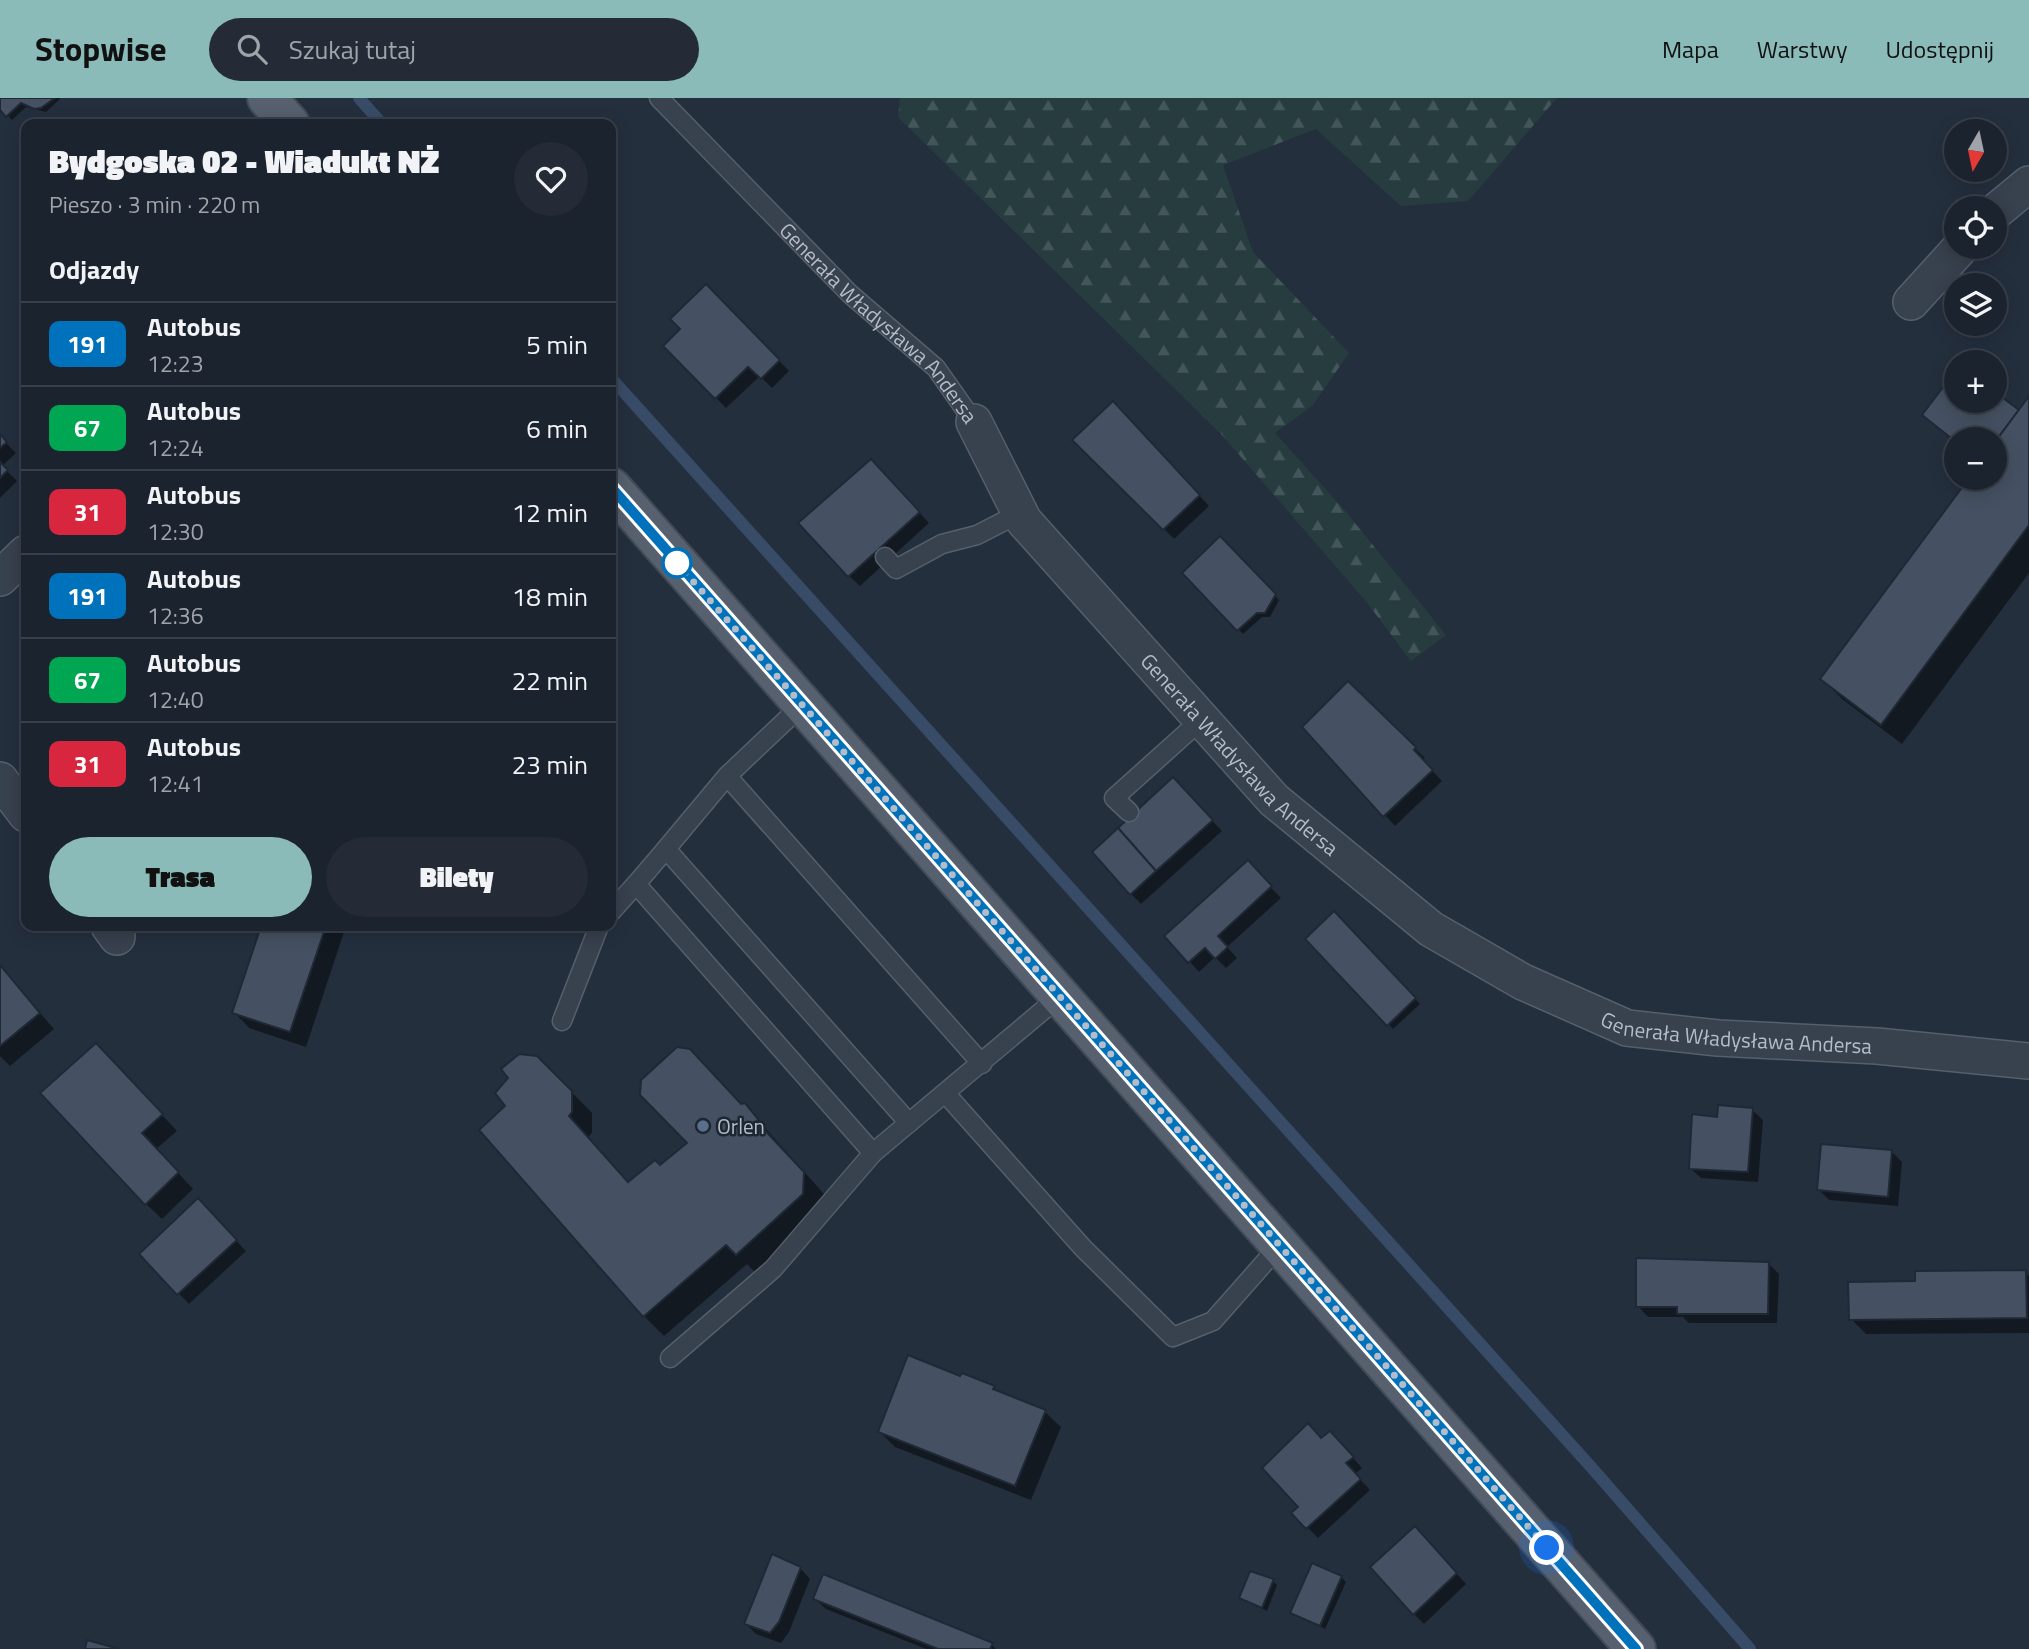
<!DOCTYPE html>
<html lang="pl">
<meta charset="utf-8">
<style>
body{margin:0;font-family:"Titillium Web",sans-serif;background:#242b36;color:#f1f3f6;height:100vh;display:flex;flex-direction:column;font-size:26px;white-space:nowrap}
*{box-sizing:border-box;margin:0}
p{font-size:23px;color:#a0a4aa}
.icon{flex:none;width:38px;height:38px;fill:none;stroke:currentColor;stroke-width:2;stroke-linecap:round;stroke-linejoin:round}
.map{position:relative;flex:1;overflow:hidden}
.details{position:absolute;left:21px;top:21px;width:595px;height:812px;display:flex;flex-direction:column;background:#1b232e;border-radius:14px;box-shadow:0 4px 18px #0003,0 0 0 2px #39404a}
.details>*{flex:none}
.badge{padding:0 14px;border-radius:10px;font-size:24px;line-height:46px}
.needle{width:46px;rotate:189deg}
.controls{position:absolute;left:1944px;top:21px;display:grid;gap:14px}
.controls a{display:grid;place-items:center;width:63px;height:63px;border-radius:50%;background:#1b232e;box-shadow:0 4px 18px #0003,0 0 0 2px #39404a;font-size:35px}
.you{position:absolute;width:35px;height:35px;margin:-18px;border:5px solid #fff;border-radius:50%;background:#1a73e8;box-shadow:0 0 0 10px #1a73e833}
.map>.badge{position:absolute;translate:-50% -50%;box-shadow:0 0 0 4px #fff}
h2{padding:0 28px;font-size:26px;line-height:63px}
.round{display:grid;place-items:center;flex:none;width:74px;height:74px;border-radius:37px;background:#242b36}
.head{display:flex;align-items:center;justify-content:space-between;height:119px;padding:0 28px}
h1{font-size:33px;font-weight:800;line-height:52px}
.cta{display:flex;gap:14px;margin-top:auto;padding:14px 28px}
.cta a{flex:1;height:80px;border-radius:42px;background:#8bbbb9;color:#111;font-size:28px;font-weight:800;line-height:80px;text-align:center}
.cta a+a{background:#242b36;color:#f1f3f6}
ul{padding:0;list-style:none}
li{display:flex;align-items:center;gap:21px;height:84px;padding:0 28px;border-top:2px solid #39404a}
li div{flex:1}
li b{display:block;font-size:26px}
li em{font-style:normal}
li .badge{min-width:77px;font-weight:700;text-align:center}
header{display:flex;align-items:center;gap:42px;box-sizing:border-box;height:98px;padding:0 35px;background:#8bbbb9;color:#111}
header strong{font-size:33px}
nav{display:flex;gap:38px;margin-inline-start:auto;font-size:24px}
.search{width:490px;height:63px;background:#242b36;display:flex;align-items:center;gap:18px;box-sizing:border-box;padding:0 24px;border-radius:38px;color:#a0a4aa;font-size:26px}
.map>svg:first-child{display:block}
</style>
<header>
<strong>Stopwise</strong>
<div class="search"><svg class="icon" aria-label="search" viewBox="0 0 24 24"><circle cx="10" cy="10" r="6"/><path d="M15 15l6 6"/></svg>Szukaj tutaj</div>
<nav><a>Mapa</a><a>Warstwy</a><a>Udostępnij</a></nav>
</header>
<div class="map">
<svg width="2029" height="1551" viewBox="0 0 2029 1551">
<defs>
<pattern id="forest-firs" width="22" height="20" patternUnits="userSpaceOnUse" patternTransform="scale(1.75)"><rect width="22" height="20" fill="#263c3f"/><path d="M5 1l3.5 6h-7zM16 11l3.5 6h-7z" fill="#435659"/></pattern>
</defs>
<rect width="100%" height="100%" fill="#242f3e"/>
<path fill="url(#forest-firs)" d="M900 0H1557L1468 103 1401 108 1316 31 1223 67 1253 154 1349 255 1313 307 1275 335 1346 414 1446 537 1411 563 1365 502 1222 337 898 19Z"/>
<g fill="#0007">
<path d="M0 0H61L46 14 26 9 12 22 0 9Z"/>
<path d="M706 188 789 273 772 290 760 278 726 310 665 248 682 231Z"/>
<path d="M1956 275V303H1995V296L2019 314 2029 301V475L1902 646 1842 601 1822 581 1971 380H1995V341H1956V344L1924 317Z"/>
<path d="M1123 315 1209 408 1174 441 1075 342Z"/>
<path d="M0 339 16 355 2 368 17 383 0 400Z"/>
<path d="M881 373 929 425 860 488 849 478Z"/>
<path d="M1220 440 1279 502 1270 519H1262L1243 536 1184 475Z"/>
<path d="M1348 586 1425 660 1423 663 1442 683 1395 728 1304 629Z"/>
<path d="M1183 692 1222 733 1141 806 1131 796Z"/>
<path d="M1247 765 1281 800 1227 849 1237 860 1226 870 1215 859 1199 874 1167 838Z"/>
<path d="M1334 816 1420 906 1393 931 1307 841Z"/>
<path d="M263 828H346L306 949 249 930 234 914Z"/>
<path d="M0 869 54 931 10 968 0 958Z"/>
<path d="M537 959 592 1015V1035L588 1039 629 1085 660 1069 745 1007 824 1096 822 1117 757 1176 747 1166 664 1238 644 1218 507 1008 510 980Z"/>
<path d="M111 962 177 1033 156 1051 193 1091 162 1121 146 1106Z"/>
<path d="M1752 1012 1763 1022 1758 1084 1701 1080 1690 1070 1719 1021Z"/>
<path d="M1892 1054 1902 1064 1898 1108 1829 1102 1819 1092Z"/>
<path d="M208 1113 246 1153 189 1206 141 1156Z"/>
<path d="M1768 1165 1779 1176 1777 1225H1689L1683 1219H1648L1638 1208Z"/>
<path d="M2025 1174 2029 1178V1235L1866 1236 1851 1221Z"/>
<path d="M909 1259 994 1290 1000 1296 1045 1314 1061 1329 1031 1402 895 1349 880 1334Z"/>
<path d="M1322 1342 1340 1345 1362 1370 1355 1376 1370 1392 1318 1440 1294 1415 1300 1409Z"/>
<path d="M1425 1441 1466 1486 1424 1526 1414 1516Z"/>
<path d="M800 1470 810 1481 789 1534 781 1545 756 1536 746 1526Z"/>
<path d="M1341 1479 1346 1484 1325 1531 1292 1515Z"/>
<path d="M1273 1483 1277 1487 1267 1513 1241 1500Z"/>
<path d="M815 1501 992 1547 996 1551H926L826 1511Z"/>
</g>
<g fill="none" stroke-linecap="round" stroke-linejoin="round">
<g stroke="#394c67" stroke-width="12">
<path d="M359 0 382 26"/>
<path d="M611 280 1592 1370 1750 1551"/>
</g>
</g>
<g fill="#455162" stroke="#1f2835" stroke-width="2">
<path d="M0 0H55L41 10 34 11 21 5 6 19 0 12Z"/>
<path d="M706 186 780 262 761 281 748 269 715 301 663 248 680 231 670 221Z"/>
<path d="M1956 272V303H1995V294L2019 312 1995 344V341L1956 344 1922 317Z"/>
<path d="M2029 298V427L1881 627 1820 581 1969 380H1995V344Z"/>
<path d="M1113 303 1200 397 1163 432 1072 342Z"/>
<path d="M0 336 7 344 0 350Z"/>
<path d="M871 361 920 414 848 479 798 425Z"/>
<path d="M0 364 8 372 0 380Z"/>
<path d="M1220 438 1276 496 1265 515H1257L1237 533 1182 475Z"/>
<path d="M1348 583 1416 649 1414 652 1433 672 1383 719 1302 629Z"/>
<path d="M1173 679 1213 722 1156 773 1118 730Z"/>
<path d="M1118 730 1156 773 1130 797 1092 754Z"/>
<path d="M1248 762 1272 788 1218 838 1228 849 1215 861 1205 850 1188 865 1164 838Z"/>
<path d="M1334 813 1416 900 1387 928 1305 841Z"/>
<path d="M261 828H326L290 934 232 915Z"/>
<path d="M0 867 40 915 0 948Z"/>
<path d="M96 945 163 1016 142 1035 179 1074 145 1107 40 995Z"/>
<path d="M677 949 690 951 741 1006 745 1005 758 1021 757 1024 804 1074 803 1096 736 1157 726 1147 643 1219 479 1032 505 1008 495 995 508 980 501 971 519 956 537 958 572 993V1014L569 1018 628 1084 655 1062 660 1067 687 1045 640 997 641 982Z"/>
<path d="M1718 1007 1753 1010 1748 1074 1689 1071 1692 1016 1717 1019Z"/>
<path d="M1821 1046 1892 1052 1888 1099 1817 1092Z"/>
<path d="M198 1100 237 1142 177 1197 139 1156Z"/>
<path d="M1636 1160 1769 1164 1768 1216H1677V1209H1636Z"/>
<path d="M2026 1172 2027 1220 1849 1222 1848 1184 1915 1183V1173Z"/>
<path d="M908 1257 960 1278 962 1275 995 1288 993 1291 1046 1312 1015 1388 878 1334Z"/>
<path d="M1308 1325 1321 1340 1330 1333 1354 1359 1346 1365 1361 1381 1306 1431 1291 1415 1298 1409 1262 1370Z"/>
<path d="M1415 1428 1457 1475 1413 1517 1370 1469Z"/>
<path d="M772 1456 801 1469 779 1524 770 1535 744 1526Z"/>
<path d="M1312 1465 1342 1478 1320 1528 1290 1515Z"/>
<path d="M1250 1473 1274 1481 1262 1510 1239 1500Z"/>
<path d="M823 1476 993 1545 990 1551H938L813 1501Z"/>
<path d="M87 1542 119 1551H85Z"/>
</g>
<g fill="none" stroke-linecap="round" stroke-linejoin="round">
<defs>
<g id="service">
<path id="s1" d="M659 0 850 196 936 270 974 324"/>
<path d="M885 459 896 471 942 446 977 437 1020 415"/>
<path d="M801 608 727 678 982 966"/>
<path d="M727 678 666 751 909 1025"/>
<path d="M1129 714 1114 700 1202 621"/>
<path d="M666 751 636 786 873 1055"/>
<path d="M611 814 636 786"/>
<path d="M562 923 599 828"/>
<path d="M946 996 1083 1150 1173 1239 1213 1223 1280 1147"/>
<path d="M670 1260 773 1171 873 1055 1059 899"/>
</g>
<g id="minor">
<path d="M1995 114 2029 86"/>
<path d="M1911 204 1961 149"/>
<path id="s2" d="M974 324 1024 423 1274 702 1431 831 1523 884 1627 930 1718 940 1877 948 2029 963"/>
<path d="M0 480 26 455"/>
<path d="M0 682 26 716"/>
<path d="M109 828 117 839"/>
</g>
<g id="primary">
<path d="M267 0 290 26"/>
<path d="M611 389 1636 1551"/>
</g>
</defs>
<use href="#service" stroke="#565f6c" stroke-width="21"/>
<use href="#minor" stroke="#565f6c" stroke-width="38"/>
<use href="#primary" stroke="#414a57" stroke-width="42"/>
<use href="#service" stroke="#38414e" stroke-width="18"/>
<use href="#minor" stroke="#38414e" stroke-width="35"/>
<use href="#primary" stroke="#56606e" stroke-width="38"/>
</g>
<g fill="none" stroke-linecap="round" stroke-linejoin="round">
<defs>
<path id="line" d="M611 389 1636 1551"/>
</defs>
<use href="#line" stroke="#fff" stroke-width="16"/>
<use href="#line" stroke="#0072bc" stroke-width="10"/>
<path stroke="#b4bcc9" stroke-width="7" stroke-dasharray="0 12.6" d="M677 465 1547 1450"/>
</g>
<circle fill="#fff" stroke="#0072bc" stroke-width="3.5" cx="677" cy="465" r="14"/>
<circle fill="#5c6f8a" stroke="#1d2633" stroke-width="2.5" cx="703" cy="1028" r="7"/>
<g text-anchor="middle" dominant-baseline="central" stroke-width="5" stroke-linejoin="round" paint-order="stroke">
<g font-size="21" fill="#b4bcc9" stroke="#1d2633">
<text stroke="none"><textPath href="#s1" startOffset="315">Generała Władysława Andersa</textPath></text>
<text stroke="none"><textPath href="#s2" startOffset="429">Generała Władysława Andersa</textPath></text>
<text stroke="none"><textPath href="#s2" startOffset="1018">Generała Władysława Andersa</textPath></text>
</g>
<g font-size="21" fill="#b4bcc9" stroke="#1d2633" text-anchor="start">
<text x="717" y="1028">Orlen</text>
</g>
</g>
</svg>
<div class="controls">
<a><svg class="needle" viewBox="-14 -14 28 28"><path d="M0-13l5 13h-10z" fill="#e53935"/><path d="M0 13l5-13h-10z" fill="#a0a4aa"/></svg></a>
<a><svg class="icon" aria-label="locate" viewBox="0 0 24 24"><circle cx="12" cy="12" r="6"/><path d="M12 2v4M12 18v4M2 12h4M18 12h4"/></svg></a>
<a><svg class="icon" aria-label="layers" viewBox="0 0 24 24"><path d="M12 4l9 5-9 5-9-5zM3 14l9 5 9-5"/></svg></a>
<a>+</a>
<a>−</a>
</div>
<div class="you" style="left:1547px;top:1450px"></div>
<section class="details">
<div class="head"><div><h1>Bydgoska 02 - Wiadukt NŻ</h1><p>Pieszo · 3 min · 220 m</p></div><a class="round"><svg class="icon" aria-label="heart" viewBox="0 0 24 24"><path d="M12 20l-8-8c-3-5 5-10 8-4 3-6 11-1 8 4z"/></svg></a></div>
<h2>Odjazdy</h2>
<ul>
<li><span class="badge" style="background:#0072bc;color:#fff">191</span><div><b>Autobus</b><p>12:23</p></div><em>5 min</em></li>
<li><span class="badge" style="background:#00a651;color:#fff">67</span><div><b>Autobus</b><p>12:24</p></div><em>6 min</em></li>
<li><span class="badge" style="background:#d7263d;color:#fff">31</span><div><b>Autobus</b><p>12:30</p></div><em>12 min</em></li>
<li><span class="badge" style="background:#0072bc;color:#fff">191</span><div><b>Autobus</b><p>12:36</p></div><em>18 min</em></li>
<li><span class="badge" style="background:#00a651;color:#fff">67</span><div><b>Autobus</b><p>12:40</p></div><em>22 min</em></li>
<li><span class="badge" style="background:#d7263d;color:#fff">31</span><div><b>Autobus</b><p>12:41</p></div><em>23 min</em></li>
</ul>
<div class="cta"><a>Trasa</a><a>Bilety</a></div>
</section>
</div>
